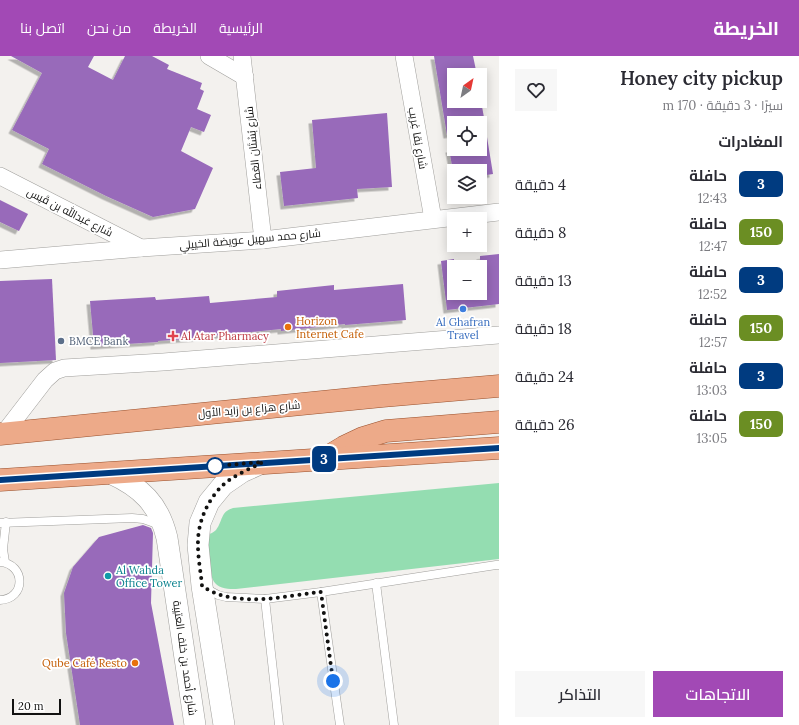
<!DOCTYPE html>
<html lang="ar">
<meta charset="utf-8">
<style>
body{margin:0;font-family:Lora,Cairo,serif;background:#f7f7f7;color:#2b2b33;direction:rtl;height:100vh;display:flex;flex-direction:column;font-size:15px;white-space:nowrap}
*{box-sizing:border-box;margin:0}
p{font-size:13px;color:#7c7c81}
.icon{flex:none;width:22px;height:22px;fill:none;stroke:currentColor;stroke-width:2;stroke-linecap:round;stroke-linejoin:round}
.map{position:relative;flex:1;overflow:hidden;direction:ltr}
.side{display:flex;flex-direction:column;background:#fff;width:300px}
.side>*{flex:none}
.badge{padding:0 8px;border-radius:6px;font-size:14px;line-height:26px}
.needle{width:26px;rotate:33deg}
.buttons{position:absolute;left:447px;top:12px;display:grid;gap:8px}
.buttons a{display:grid;place-items:center;width:40px;height:40px;border-radius:0px;background:#fff;box-shadow:0 2px 10px #0003;font-size:20px}
.scale{position:absolute;left:12px;bottom:10px;width:49px;box-sizing:border-box;padding-left:4px;border:2px solid #121211;border-top:0;font-size:11px;line-height:14px;white-space:nowrap;color:#121211;-webkit-text-stroke:3px #fff;paint-order:stroke}
.you{position:absolute;width:20px;height:20px;margin:-10px;border:3px solid #fff;border-radius:50%;background:#1a73e8;box-shadow:0 0 0 6px #1a73e833}
.map>.badge{position:absolute;translate:-50% -50%;box-shadow:0 0 0 2px #fff}
h2{padding:0 16px;font-size:15px;line-height:36px}
.round{display:grid;place-items:center;flex:none;width:42px;height:42px;border-radius:0px;background:#f7f7f7}
.headline{display:flex;align-items:center;justify-content:space-between;height:68px;padding:0 16px}
h1{font-size:19px;font-weight:600;line-height:30px}
.cta{display:flex;gap:8px;margin-top:auto;padding:8px 16px}
.cta a{flex:1;height:46px;border-radius:0px;background:#a249b5;color:#fff;font-size:16px;font-weight:600;line-height:46px;text-align:center}
.cta a+a{background:#f7f7f7;color:#2b2b33}
ul{padding:0;list-style:none}
li{display:flex;align-items:center;gap:12px;height:48px;padding:0 16px}
li div{flex:1}
li b{display:block;font-size:15px}
li em{font-style:normal}
li .badge{min-width:44px;font-weight:700;text-align:center}
header{display:flex;align-items:center;gap:24px;box-sizing:border-box;height:56px;padding:0 20px;background:#a249b5;color:#fff}
header strong{font-size:19px}
nav{display:flex;gap:22px;margin-inline-start:auto;font-size:14px}
main{display:flex;flex:1;min-height:0}
.map>svg:first-child{display:block}
</style>
<header>
<strong>الخريطة</strong>
<nav><a>الرئيسية</a><a>الخريطة</a><a>من نحن</a><a>اتصل بنا</a></nav>
</header>
<main>
<section class="side">
<div class="headline"><div><h1>Honey city pickup</h1><p>سيرًا · 3 دقيقة · 170 m</p></div><a class="round"><svg class="icon" aria-label="heart" viewBox="0 0 24 24"><path d="M12 20l-8-8c-3-5 5-10 8-4 3-6 11-1 8 4z"/></svg></a></div>
<h2>المغادرات</h2>
<ul>
<li><span class="badge" style="background:#003b80;color:#fff">3</span><div><b>حافلة</b><p>12:43</p></div><em>4 دقيقة</em></li>
<li><span class="badge" style="background:#6b8e23;color:#fff">150</span><div><b>حافلة</b><p>12:47</p></div><em>8 دقيقة</em></li>
<li><span class="badge" style="background:#003b80;color:#fff">3</span><div><b>حافلة</b><p>12:52</p></div><em>13 دقيقة</em></li>
<li><span class="badge" style="background:#6b8e23;color:#fff">150</span><div><b>حافلة</b><p>12:57</p></div><em>18 دقيقة</em></li>
<li><span class="badge" style="background:#003b80;color:#fff">3</span><div><b>حافلة</b><p>13:03</p></div><em>24 دقيقة</em></li>
<li><span class="badge" style="background:#6b8e23;color:#fff">150</span><div><b>حافلة</b><p>13:05</p></div><em>26 دقيقة</em></li>
</ul>
<div class="cta"><a>الاتجاهات</a><a>التذاكر</a></div>
</section>
<div class="map">
<svg width="499" height="669" viewBox="0 0 499 669">
<defs>
<filter id="shadow"><feDropShadow dx="-3.5" dy="3.5" stdDeviation="0" flood-color="#0004"/></filter>
</defs>
<rect width="100%" height="100%" fill="#f3f1ee"/>
<path fill="#94ddb1" d="M499 427V503L236 533C229 533 220 533 215 527 208 519 208 490 207 479 210 478 214 476 216 474 223 465 220 456 233 452Z"/>
<g fill="#986aba" filter="url(#shadow)">
<path d="M11 0H94L88 11 113 24 125 0H152L169 9 167 13 202 27 200 33 204 35 197 53 211 59 204 76 191 71 181 95 213 112 195 153 153 161 106 140 42 108 49 93 12 74 42 17Z"/>
<path d="M434 0H473L477 19H454V45H481L485 67H454V78L447 79Z"/>
<path d="M387 57 392 131 357 133 358 142 284 150 280 116 316 112 312 64Z"/>
<path d="M487 81 493 118 480 120V115H453L449 93H480V82Z"/>
<path d="M0 144 28 158 19 175 0 166Z"/>
<path d="M499 198V248L447 254 441 205 454 203V237H480V200Z"/>
<path d="M52 223 56 304 0 307V225Z"/>
<path d="M403 228 406 264 345 269V268L281 275V273L212 280V281L158 285V286L94 290 90 245 155 241 156 244 209 240 210 247 277 241V235L334 229V234Z"/>
<path d="M143 469 151 472 153 477 151 547 174 669H80L66 577 64 537 73 511 99 481Z"/>
</g>
<g fill="none" stroke-linecap="round" stroke-linejoin="round">
<defs>
<g id="service">
<path d="M0 467 132 462 143 463 160 469"/>
<path d="M0 506C26 508 26 543 0 544"/>
<path d="M5 506 3 493 6 466"/>
<path d="M376 527 394 669"/>
<path d="M205 532 218 539 226 541 265 543 321 536 496 509H499"/>
<path d="M321 536 340 669"/>
<path d="M265 543 279 669"/>
</g>
<g id="minor">
<path d="M209 0 245 21"/>
<path d="M242 0 263 184"/>
<path d="M404 0 433 163"/>
<path d="M0 120 141 192"/>
<path d="M0 204 141 192 263 184 499 156"/>
<path d="M5 376 45 324 55 315 64 312 163 306 499 279"/>
</g>
<g id="tertiary">
<path d="M110 417C141 431 159 448 167 482L195 669"/>
<path d="M224 669 202 530 198 489 200 467 209 446 223 429 242 416 262 407"/>
</g>
<g id="primary">
<path d="M0 378 382 340 499 330"/>
<path d="M329 400 344 391 363 382 386 375 499 366"/>
<path d="M0 424 499 392"/>
</g>
</defs>
<use href="#service" stroke="#a09f9c" stroke-width="9"/>
<use href="#minor" stroke="#a09f9c" stroke-width="18"/>
<use href="#tertiary" stroke="#a09f9c" stroke-width="22"/>
<use href="#primary" stroke="#99502c" stroke-width="23"/>
<use href="#service" stroke="#fff" stroke-width="8"/>
<use href="#minor" stroke="#fff" stroke-width="17"/>
<use href="#tertiary" stroke="#fff" stroke-width="21"/>
<use href="#primary" stroke="#edaa89" stroke-width="22"/>
</g>
<g fill="none" stroke-linecap="round" stroke-linejoin="round">
<defs>
<path id="line" d="M0 424 499 392"/>
</defs>
<use href="#line" stroke="#fff" stroke-width="9"/>
<use href="#line" stroke="#003b80" stroke-width="6"/>
<path stroke="#121211" stroke-width="4" stroke-dasharray="0 7.2" d="M215 410 263 406C250 413 234 419 223 429 207 444 197 468 198 490 198 503 201 517 202 530 236 553 283 540 321 536L333 625"/>
</g>
<circle fill="#3f7fe0" stroke="#fff" stroke-width="1.5" cx="463" cy="253" r="4"/>
<g fill="#e8710a" stroke="#fff" stroke-width="1.5">
<circle cx="288" cy="271" r="4"/>
<circle cx="135" cy="607" r="4"/>
</g>
<path fill="#e0444e" stroke="#fff" stroke-width="1.5" d="M171 274h4v4h4v4h-4v4h-4v-4h-4v-4h4z"/>
<circle fill="#5c6f8a" stroke="#fff" stroke-width="1.5" cx="61" cy="285" r="4"/>
<circle fill="#fff" stroke="#003b80" stroke-width="2" cx="215" cy="410" r="8"/>
<circle fill="#0f9aa8" stroke="#fff" stroke-width="1.5" cx="108" cy="520" r="4"/>
<g text-anchor="middle" dominant-baseline="central" stroke-width="3.5" stroke-linejoin="round" paint-order="stroke">
<g font-size="11" fill="#121211" stroke="#fff">
<text transform="translate(418 82) rotate(80)">شارع نِقا غِريب</text>
<text transform="translate(253 92) rotate(-96)">شارع بُسْتَان العَطاء</text>
<text transform="translate(70 156) rotate(27)">شارع عَبدالله بن قَيس</text>
<text transform="translate(250 183) rotate(-5)">شارع حمد سهيل عويضة الخييلي</text>
<text transform="translate(249 353) rotate(-5)">شارع هزاع بن زايد الأول</text>
<text transform="translate(185 602) rotate(82)">شارع أحمد بن خلف العتيبة</text>
</g>
<g font-size="11" fill="#c56008" stroke="#fff" text-anchor="start">
<text x="296" y="265">Horizon<tspan x="296" dy="13">Internet Cafe</tspan></text>
<text x="127" y="607" text-anchor="end">Qube Café Resto</text>
</g>
<g font-size="11" fill="#366cbe" stroke="#fff">
<text x="463" y="266">Al Ghafran<tspan x="463" dy="13">Travel</tspan></text>
</g>
<g font-size="11" fill="#be3a42" stroke="#fff" text-anchor="start">
<text x="181" y="280">Al Atar Pharmacy</text>
</g>
<g font-size="11" fill="#4e5e75" stroke="#fff" text-anchor="start">
<text x="69" y="285">BMCE Bank</text>
</g>
<g font-size="11" fill="#0d838f" stroke="#fff" text-anchor="start">
<text x="116" y="514">Al Wahda<tspan x="116" dy="13">Office Tower</tspan></text>
</g>
</g>
</svg>
<div class="buttons">
<a><svg class="needle" viewBox="-14 -14 28 28"><path d="M0-13l5 13h-10z" fill="#e53935"/><path d="M0 13l5-13h-10z" fill="#7c7c81"/></svg></a>
<a><svg class="icon" aria-label="locate" viewBox="0 0 24 24"><circle cx="12" cy="12" r="6"/><path d="M12 2v4M12 18v4M2 12h4M18 12h4"/></svg></a>
<a><svg class="icon" aria-label="layers" viewBox="0 0 24 24"><path d="M12 4l9 5-9 5-9-5zM3 14l9 5 9-5"/></svg></a>
<a>+</a>
<a>−</a>
</div>
<div class="scale">20 m</div>
<div class="you" style="left:333px;top:625px"></div>
<b class="badge" style="left:324px;top:403px;background:#003b80;color:#fff">3</b>
</div>
</main>
